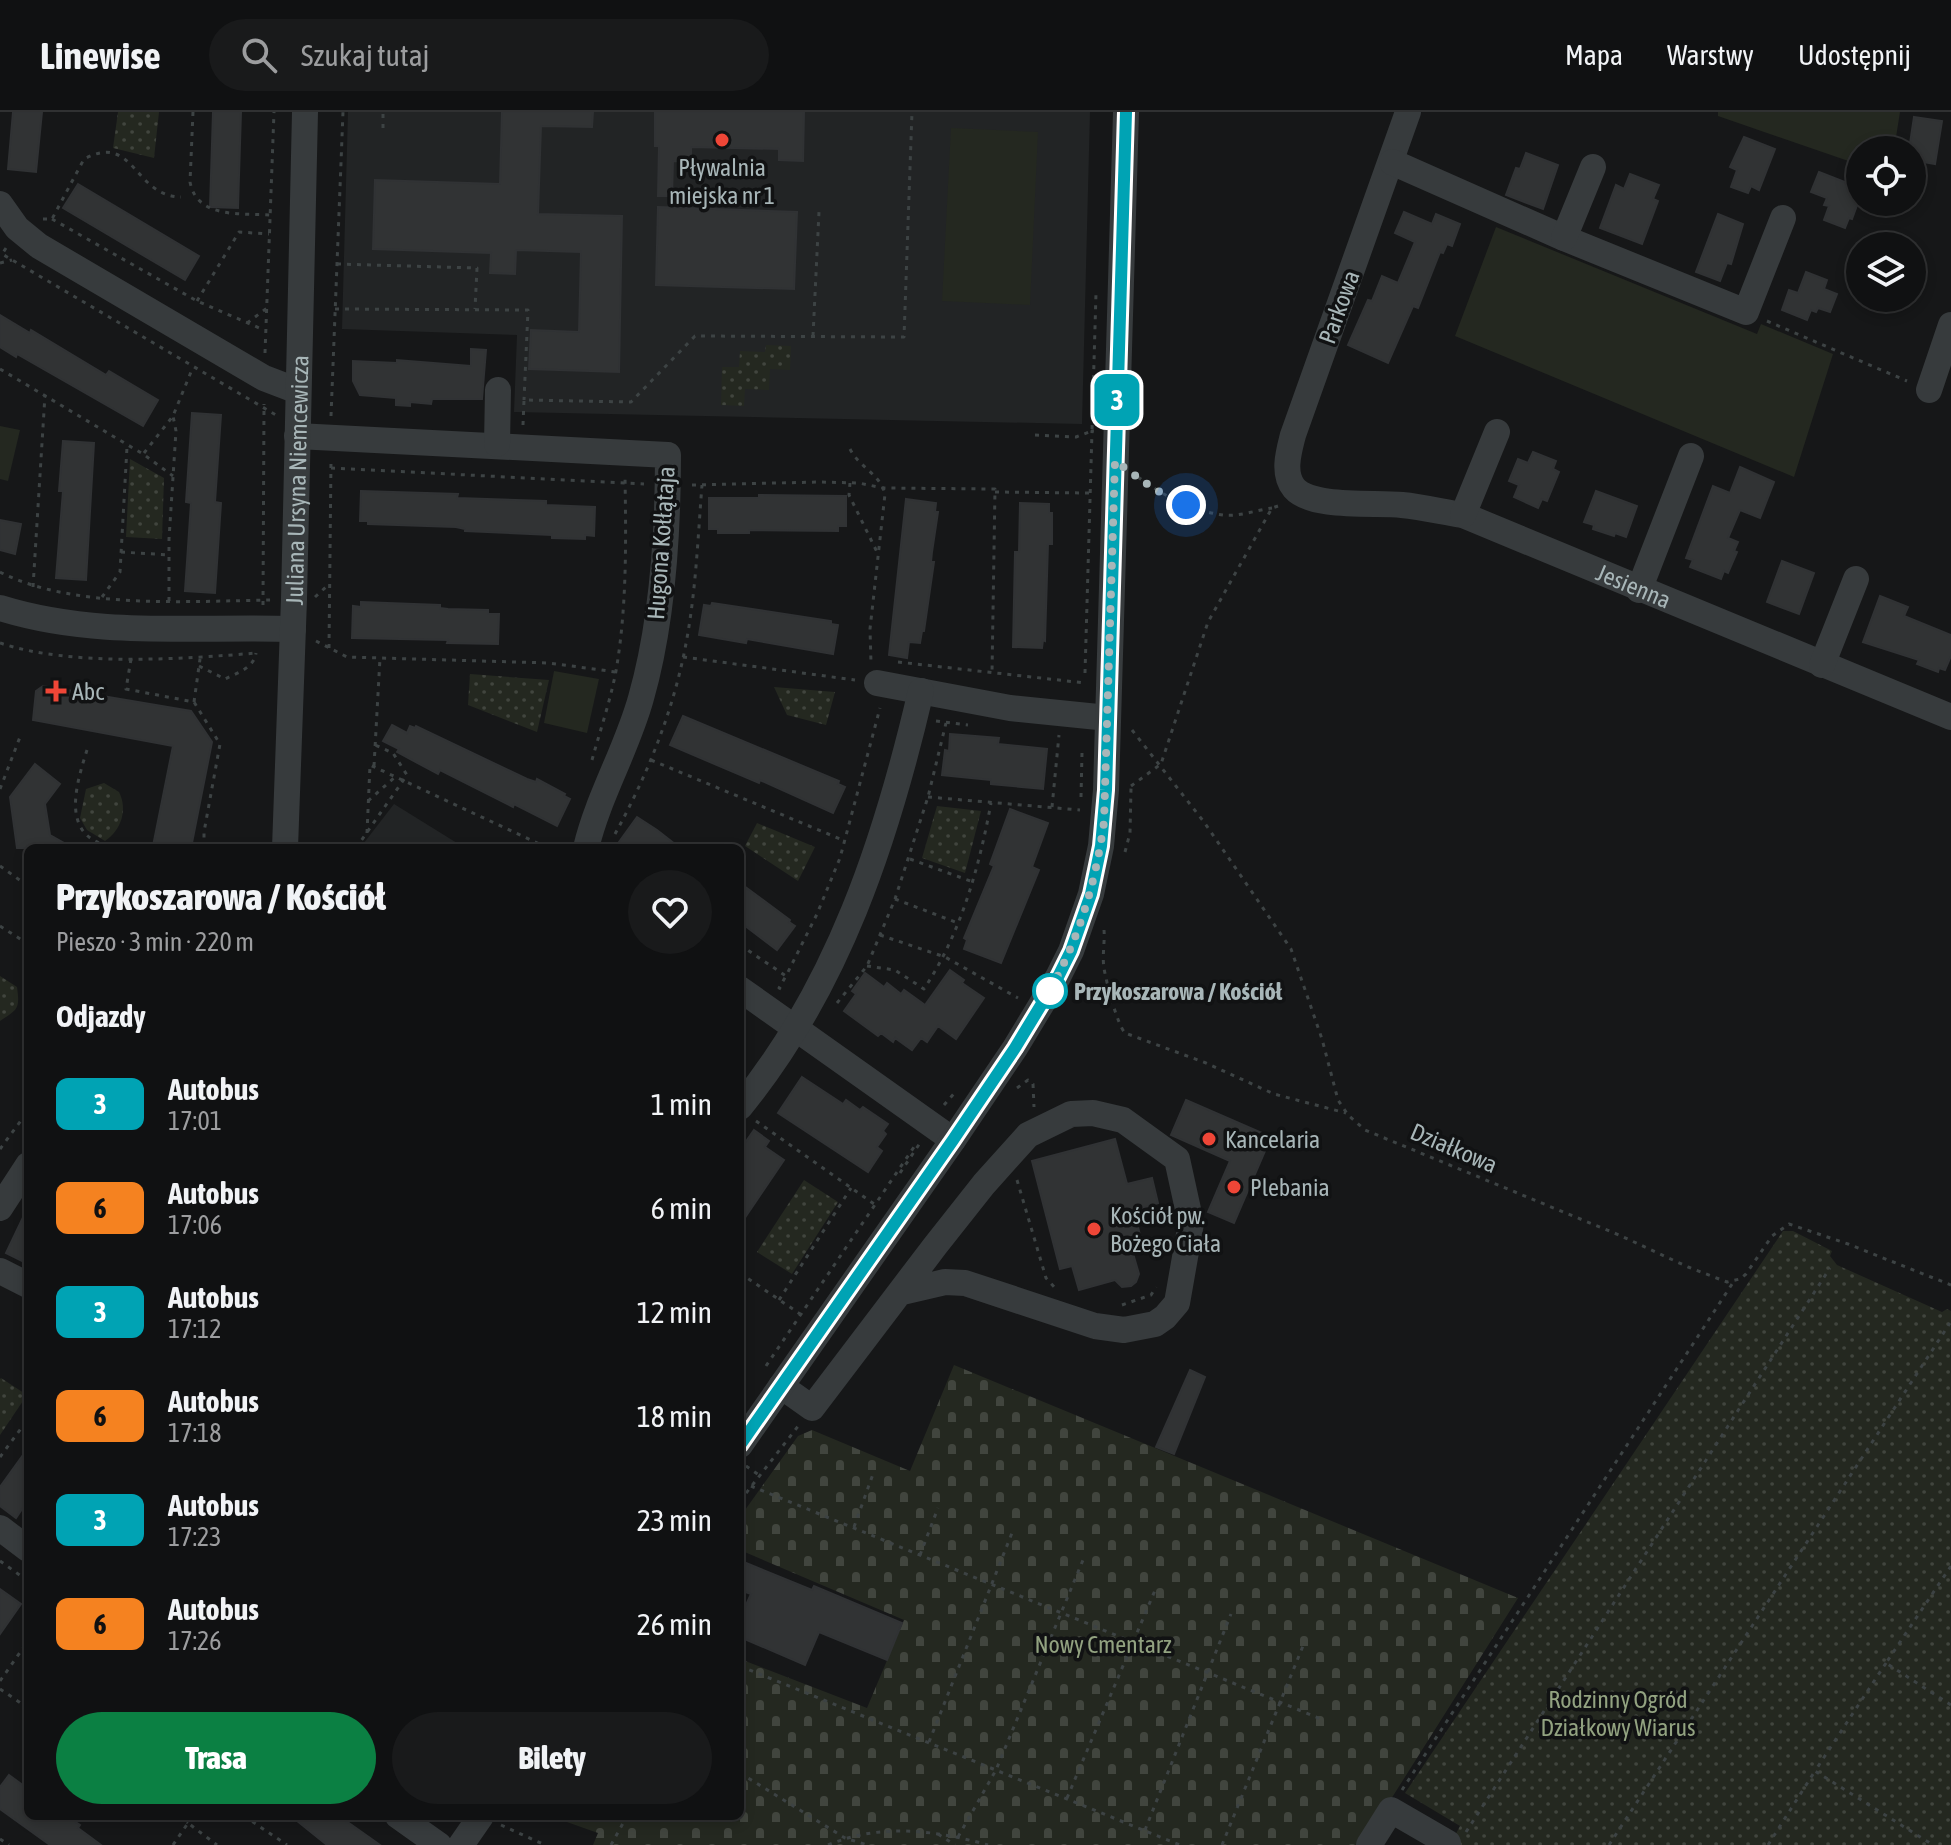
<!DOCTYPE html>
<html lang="pl">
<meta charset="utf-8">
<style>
body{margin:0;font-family:"Asap Condensed",sans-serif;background:#191a1b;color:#f1f3f6;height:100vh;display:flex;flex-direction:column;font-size:30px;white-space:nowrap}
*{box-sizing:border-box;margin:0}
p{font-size:26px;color:#9c9d9f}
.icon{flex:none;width:44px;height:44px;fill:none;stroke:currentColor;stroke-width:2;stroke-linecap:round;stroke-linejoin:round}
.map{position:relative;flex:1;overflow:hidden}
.drawer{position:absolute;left:24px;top:732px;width:720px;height:976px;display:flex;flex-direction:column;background:#101112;border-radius:12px;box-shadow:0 4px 12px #0003,0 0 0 2px #303132}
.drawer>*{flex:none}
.badge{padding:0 16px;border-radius:12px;font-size:28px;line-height:52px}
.fabs{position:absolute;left:1846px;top:24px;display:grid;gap:16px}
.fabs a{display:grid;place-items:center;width:80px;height:80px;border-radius:50%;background:#101112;box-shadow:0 4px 12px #0003,0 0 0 2px #303132;font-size:40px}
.you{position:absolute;width:40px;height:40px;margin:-20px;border:6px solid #fff;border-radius:50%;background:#1a73e8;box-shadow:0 0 0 12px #1a73e833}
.map>.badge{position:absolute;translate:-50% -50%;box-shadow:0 0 0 4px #fff}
h2{padding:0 32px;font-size:30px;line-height:72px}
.round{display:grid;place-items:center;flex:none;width:84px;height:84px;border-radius:42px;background:#191a1b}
.overview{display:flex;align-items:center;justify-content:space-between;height:136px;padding:0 32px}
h1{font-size:38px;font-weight:800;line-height:60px}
.cta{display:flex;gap:16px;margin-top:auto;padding:16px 32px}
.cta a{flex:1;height:92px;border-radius:48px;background:#0b8043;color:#fff;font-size:32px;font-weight:800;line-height:92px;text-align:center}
.cta a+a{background:#191a1b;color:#f1f3f6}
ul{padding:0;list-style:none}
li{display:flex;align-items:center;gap:24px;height:104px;padding:0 32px}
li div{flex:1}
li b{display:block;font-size:30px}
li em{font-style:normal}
li .badge{min-width:88px;font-weight:700;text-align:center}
header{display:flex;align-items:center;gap:48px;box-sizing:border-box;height:112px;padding:0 40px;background:#101112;border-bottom:2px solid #303132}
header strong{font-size:38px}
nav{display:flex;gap:44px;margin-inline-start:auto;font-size:28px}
.search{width:560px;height:72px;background:#191a1b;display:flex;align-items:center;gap:20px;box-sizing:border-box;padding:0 28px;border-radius:44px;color:#9c9d9f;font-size:30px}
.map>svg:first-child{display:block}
</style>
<header>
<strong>Linewise</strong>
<div class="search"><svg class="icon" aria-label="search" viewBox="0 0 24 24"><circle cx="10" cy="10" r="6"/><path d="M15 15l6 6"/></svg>Szukaj tutaj</div>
<nav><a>Mapa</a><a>Warstwy</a><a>Udostępnij</a></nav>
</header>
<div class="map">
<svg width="1951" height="1733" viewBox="0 0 1951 1733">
<defs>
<pattern id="cemetery-stones" width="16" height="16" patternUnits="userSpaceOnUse" patternTransform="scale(2)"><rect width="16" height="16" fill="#242820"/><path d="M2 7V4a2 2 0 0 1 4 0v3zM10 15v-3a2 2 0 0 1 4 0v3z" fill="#41453e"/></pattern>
<pattern id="park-dots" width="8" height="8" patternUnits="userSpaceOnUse" patternTransform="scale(2)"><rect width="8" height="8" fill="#242820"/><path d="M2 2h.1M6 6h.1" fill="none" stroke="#41453e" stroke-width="1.8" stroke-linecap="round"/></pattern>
</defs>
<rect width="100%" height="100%" fill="#161718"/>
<g fill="#222425">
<path d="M348 0H1090L1082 312 514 300 517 223 342 217Z"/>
<path d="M394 692 465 736H360Z"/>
</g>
<g fill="#242820">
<path d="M1718 0H1900L1894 38H1860V53L1718 4Z"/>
<path d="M951 16 1038 20 1030 193 942 189Z"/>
<path d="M1496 115 1757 222 1761 212 1833 242 1794 365 1455 224Z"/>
<path d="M0 314 20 318 8 369 0 367Z"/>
<path d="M554 559 599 567 587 621 544 611Z"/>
</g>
<path fill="url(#cemetery-stones)" d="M954 1253 1518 1486 1362 1733H593L598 1721 550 1704H740V1547L867 1596 904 1508 740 1438V1405L798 1324 812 1318 910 1359Z"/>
<g fill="url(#park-dots)">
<path d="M118 0H159L154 46 113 36Z"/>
<path d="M766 233 791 234 790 258 770 257 769 278 745 277 744 294 721 293 722 255H739L740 239 765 240Z"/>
<path d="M130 347 164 366 162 427 126 425Z"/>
<path d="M470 562 549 568 537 620 468 593Z"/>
<path d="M774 575 835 580 826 613 787 603Z"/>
<path d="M104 671 119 680C128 698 121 718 105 729L87 718 80 706 86 677Z"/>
<path d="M937 694 981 699 965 761 922 746Z"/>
<path d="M757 711 815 735 798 769 745 734Z"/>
<path d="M0 864 17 875C20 897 18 897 0 909Z"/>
<path d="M804 1068 838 1090 792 1162 757 1140Z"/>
<path d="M1783 1119H1793L1832 1139 1830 1144 1837 1153 1942 1200 1947 1197 1951 1199V1733H1450L1460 1714 1405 1681Z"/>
<path d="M1 1266 27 1283 0 1323V1267Z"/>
</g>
<g fill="#313334" stroke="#303234" stroke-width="2">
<path d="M13 0H42L36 60 8 57Z"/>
<path d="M213 0H241L238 96 210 95Z"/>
<path d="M502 0H593L592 15 541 14 538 102 622 104 619 260 529 257 531 218 579 220 581 140 516 138 515 162 490 161 491 141 373 137 375 68 500 72Z"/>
<path d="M655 0H804L803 49 779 48V37L691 35V50L673 49 672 84H658L659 34H655Z"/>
<path d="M1914 5 1942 9 1935 52 1912 48V38H1909Z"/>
<path d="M1744 25 1775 37 1759 78 1751 74 1748 81 1731 75 1737 58 1730 55Z"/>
<path d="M1526 41 1558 53 1543 97 1506 83 1516 56 1520 57Z"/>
<path d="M1819 60 1860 76V85L1852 107 1849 106 1845 116 1824 108 1829 94 1824 93 1827 86 1811 80Z"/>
<path d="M1630 62 1659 73 1653 87 1658 89 1642 132 1600 116 1616 73 1624 77Z"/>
<path d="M78 72 199 144 185 168 63 96Z"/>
<path d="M658 95 797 100 794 177 656 173Z"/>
<path d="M1404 100 1432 112 1436 102 1460 112 1452 134 1447 132 1443 141 1440 140 1418 196 1413 194 1388 251 1348 233 1368 188 1372 189 1382 164 1398 171 1415 130 1395 121Z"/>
<path d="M1718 102 1743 112 1731 152 1727 151 1720 169 1696 160Z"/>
<path d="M1806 160 1827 168 1824 177 1837 182 1830 200 1818 196 1816 200 1811 198 1807 208 1782 198 1789 178 1798 181Z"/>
<path d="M0 203 30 221 31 218 106 263 109 259 158 288 143 314 17 242 16 245 0 235Z"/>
<path d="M471 237 486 238 482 287H432L431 292 410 290V294L396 293V286L360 283 353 269V249L397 251V248L471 254Z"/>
<path d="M192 301 221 303 215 390 221 391 215 481 185 479 191 391 186 390Z"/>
<path d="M63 329 94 331 86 468 56 466 63 379H59Z"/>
<path d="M1533 340 1556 349 1553 357 1559 360 1547 389 1542 387 1538 396 1514 385 1519 373 1509 369 1518 347 1528 351Z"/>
<path d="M1740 355 1774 370 1760 406 1740 398 1728 426 1738 430 1734 439 1737 440 1728 461 1724 459 1721 467 1690 455 1693 448 1686 446 1713 374 1730 381Z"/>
<path d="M361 379 458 382 457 386 546 389V393L595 395 594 424 585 423V427L552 426V423L465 419V417L456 415 368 412V409H360Z"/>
<path d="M1596 379 1637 394 1626 425 1615 421 1614 424 1593 417 1594 413 1584 410Z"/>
<path d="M759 383 846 384V414H838V419L749 418V421H718V417H709V386H759Z"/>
<path d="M906 387 936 391 935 400H938L932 440 931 450H934L924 519H922L920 531 909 530 907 546 889 543Z"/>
<path d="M1020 391 1049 392V401H1052V432H1048L1045 529 1043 528 1042 536 1013 535 1015 440H1019Z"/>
<path d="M0 408 21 412 15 442 0 438Z"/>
<path d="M1782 449 1814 461 1799 502 1767 490Z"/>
<path d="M1880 484 1908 495 1904 504 1951 523V544L1945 558 1939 556 1938 560 1917 552 1919 548 1863 530Z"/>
<path d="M361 490 440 493V496L448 497 488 498V502H499L498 532 447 531 448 528 352 526 353 494 361 495Z"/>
<path d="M712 491 831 509V512L838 513 833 542 747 527 746 531 699 523 704 493 711 494Z"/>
<path d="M43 574 191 599 212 630 191 736 153 734 173 634 33 608 36 579Z"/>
<path d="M683 604 839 669 838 672 845 675 833 701 760 668 759 671 670 633Z"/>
<path d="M392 613 407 621 410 614 415 616 416 614 527 667 536 670 537 667 565 682 564 684 570 687 557 714 514 692 513 695 440 658 438 662 397 640 399 637 383 629Z"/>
<path d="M950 622 999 626 998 632 1047 637 1043 677 991 672V668L942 663 945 638 949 639Z"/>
<path d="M35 652 60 672 45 692 50 723 73 736H17L10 685Z"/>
<path d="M1010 697 1048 711 1032 755 1039 758 1001 851 964 837 967 828 964 826 994 754 990 752Z"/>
<path d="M637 705 657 718 680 736H627L619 730Z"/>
<path d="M740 771 790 808 789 810 795 814 777 838 740 810Z"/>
<path d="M950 858 964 868 962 871 984 886 956 927 938 914 927 930 921 926 912 938 895 926 893 930 881 921 878 924 844 899 856 882 852 879 865 861 884 875 887 871 901 882 904 878 925 893Z"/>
<path d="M802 965 843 992 846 988 860 998 863 995 888 1012 883 1019 886 1022 877 1035 882 1039 868 1060 778 1001Z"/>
<path d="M1186 988 1271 1025 1234 1111 1208 1100 1230 1049 1171 1023Z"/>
<path d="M754 1018 769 1029 765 1035 784 1048 740 1113V1038Z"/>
<path d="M1115 1027 1127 1072 1152 1066 1158 1091 1134 1099 1143 1135 1132 1138 1139 1162 1136 1170 1131 1174 1122 1175 1115 1168 1079 1178 1072 1154 1060 1157 1032 1049Z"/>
<path d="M28 1095V1152L6 1141Z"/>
<path d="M1190 1258 1205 1265 1174 1342 1156 1335Z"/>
<path d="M28 1336V1388L16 1406 0 1394V1375Z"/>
<path d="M746 1451 812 1478 814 1474 902 1511 887 1548 819 1520 805 1553 740 1525V1506L751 1482 740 1478V1467Z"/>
<path d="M0 1477 21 1492 0 1522Z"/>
<path d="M9 1663 28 1677V1704H67L80 1713 78 1716 101 1733H50L0 1697V1675Z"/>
<path d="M291 1704H339L380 1733H327Z"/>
</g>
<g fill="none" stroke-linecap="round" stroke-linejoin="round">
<g stroke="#3d4344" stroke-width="3" stroke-dasharray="4 6" stroke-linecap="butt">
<path d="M193 0 190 70C197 107 241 101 270 103"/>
<path d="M383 16V0"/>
<path d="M43 107H52L84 47C135 20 133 84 181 85"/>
<path d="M52 107 197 189 264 218"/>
<path d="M6 136 2 142 276 303"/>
<path d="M0 151 12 148"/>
<path d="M337 152 477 156 475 197"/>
<path d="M197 189 239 120 269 122"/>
<path d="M335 197 528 198 524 288"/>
<path d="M1767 209 1907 269"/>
<path d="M247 211 267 196"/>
<path d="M813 224 819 100"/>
<path d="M265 241 274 0"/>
<path d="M0 257 143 342 173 364"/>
<path d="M331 304 343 0"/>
<path d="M523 313 524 288 631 290 695 224 904 225 912 0"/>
<path d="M1035 323 1076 325 1092 319 1096 181"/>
<path d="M850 337C859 355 880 362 885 382L870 517 871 551"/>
<path d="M144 341 173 304 193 255"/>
<path d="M331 356 644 372"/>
<path d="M1138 365C1162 383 1192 399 1223 403 1238 405 1257 398 1272 396"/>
<path d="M850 371 849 383 879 444"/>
<path d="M692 373 819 370 859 371 883 376 995 377 992 561"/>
<path d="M995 380 1090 381"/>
<path d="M121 440 169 443"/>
<path d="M0 460C74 498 190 489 272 488"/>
<path d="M33 475 45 283"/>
<path d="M102 485 120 460 127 335"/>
<path d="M315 485 327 474"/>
<path d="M169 489V427L176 319 173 304"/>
<path d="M263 493 264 292"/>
<path d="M316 529 347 545 549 551 616 560"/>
<path d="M0 531C72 555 181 547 257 541"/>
<path d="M329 536 331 348"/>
<path d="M683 545 855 568"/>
<path d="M131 547 126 577 194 590 220 632 204 720V736"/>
<path d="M898 550 1085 571"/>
<path d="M199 554 225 567C237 561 254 556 256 541"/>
<path d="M1085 561 1092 319H1094"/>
<path d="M194 590 200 547"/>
<path d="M936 609 968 613"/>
<path d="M1132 618 1204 710 1291 837 1322 927 1338 988 1348 1003 1365 1018 1619 1123 1688 1155 1727 1170 1740 1167 1746 1162 1772 1124 1789 1112 1848 1132 1951 1173"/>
<path d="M87 638C74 679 59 731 122 736"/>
<path d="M592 648C600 619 610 590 616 559 627 495 626 429 625 364"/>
<path d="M651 648 845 729"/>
<path d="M374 654 380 546"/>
<path d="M1131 674 1161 652 1208 510 1272 396 1278 394"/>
<path d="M0 677 20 625"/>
<path d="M928 685 1080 698"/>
<path d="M1081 685 1082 641"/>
<path d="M368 689 395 665"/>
<path d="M1052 695 1059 623"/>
<path d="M367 721 370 653 548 736"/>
<path d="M615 722C648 662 675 595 687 526 696 476 698 424 702 373"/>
<path d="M127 736 140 734"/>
<path d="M356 736 407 663 393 641 375 633"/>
<path d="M1125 740 1130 721 1131 676"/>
<path d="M910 747 973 770"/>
<path d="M0 754 28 774"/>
<path d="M895 787 958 811"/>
<path d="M0 814 28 832"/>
<path d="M1104 818C1105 830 1102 844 1104 856 1106 869 1117 912 1125 921L1206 951 1274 982 1346 1001"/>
<path d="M880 823 945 845 1018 886"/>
<path d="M740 833 786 864 817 802 840 746 880 596"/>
<path d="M867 854 895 858 924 877C961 821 979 756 991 691"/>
<path d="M781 877 779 876 786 864"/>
<path d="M837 891 867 854 895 787 928 685 946 611"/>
<path d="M1017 976 1028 968 1033 972 1034 995"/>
<path d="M944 993 957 978"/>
<path d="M756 1009 874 1092"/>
<path d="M0 1037 28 999"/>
<path d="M900 1061 920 1031"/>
<path d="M1017 1068 1046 1166 1056 1177"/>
<path d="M740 1161 800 1202"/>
<path d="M779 1188 851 1076"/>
<path d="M1122 1193 1151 1183 1156 1175"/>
<path d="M766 1254 916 1032"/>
<path d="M0 1345 28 1307"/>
<path d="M746 1354 759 1363"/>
<path d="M751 1374 1321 1607"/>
<path d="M740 1389 799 1313"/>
<path d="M854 1415 873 1362"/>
<path d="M920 1443 938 1396"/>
<path d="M0 1449 28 1469"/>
<path d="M1951 1454 1886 1551 1951 1593"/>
<path d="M1886 1551 1815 1659 1933 1733"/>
<path d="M740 1554 1180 1733"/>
<path d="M0 1569 28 1529"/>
<path d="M0 1577 28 1596"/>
<path d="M929 1630 1012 1421"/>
<path d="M740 1661 845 1726 867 1733"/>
<path d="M1402 1678 1734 1169"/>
<path d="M1067 1686 1156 1476"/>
<path d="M179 1704 188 1711"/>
<path d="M244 1704 287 1733"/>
<path d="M501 1713 545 1733"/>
<path d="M1145 1718 1231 1502"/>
<path d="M1466 1720 1830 1156"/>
<path d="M938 1722 955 1733"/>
<path d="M958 1725 996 1658 1083 1448"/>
<path d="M0 1727 9 1733"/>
<path d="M173 1733 188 1711 217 1733"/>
<path d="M611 1733 627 1704"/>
<path d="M828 1733C880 1711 935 1718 988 1733"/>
<path d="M1222 1733 1303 1534"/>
<path d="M1609 1733 1950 1211"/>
<path d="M1768 1733 1815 1659"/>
</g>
<g stroke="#373b3d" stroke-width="26">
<path id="s1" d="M1408 0 1293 323C1289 339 1282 361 1294 376 1312 397 1376 390 1402 393 1423 395 1443 400 1463 403L1951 605"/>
<path d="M1392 50 1564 126 1746 200 1783 106"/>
<path d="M0 92 17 116 39 134 264 266 298 279"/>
<path d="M1564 126 1593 55"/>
<path d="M1929 278 1951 213"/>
<path d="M297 324 668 343C668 423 663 509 641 586 627 637 598 685 586 736"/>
<path d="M497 332 498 278"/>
<path d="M1463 403 1497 320"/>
<path d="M1639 478 1691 344"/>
<path d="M0 496C96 526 194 514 293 517"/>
<path d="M1822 553 1856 467"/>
<path d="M877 571 1010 596 1108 606"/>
<path id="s2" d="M285 736 294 487 305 0"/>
<path d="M740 877 953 1028"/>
<path d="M740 995C838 875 886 729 921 579"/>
<path d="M0 1096 28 1053"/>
<path d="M0 1159 28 1173"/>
<path d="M781 1274 812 1296 935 1134 984 1072 1028 1023 1071 1002 1093 1001 1123 1008 1177 1047 1191 1111 1177 1191 1165 1205 1155 1212 1124 1218 1095 1214 965 1171 945 1170 902 1180"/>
<path d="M740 1333 953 1028 1015 936 1058 865 1071 839 1091 782 1101 734 1106 678 1126 0"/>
<path d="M0 1416 28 1437"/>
<path d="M398 1704 439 1733"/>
<path d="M461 1733 481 1704"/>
<path d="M1369 1733 1391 1698 1448 1731"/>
</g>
</g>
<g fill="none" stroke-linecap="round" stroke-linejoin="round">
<defs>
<path id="line" d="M740 1333 953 1028 1015 936 1058 865 1071 839 1091 782 1101 734 1106 678 1126 0"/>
</defs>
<use href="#line" stroke="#fff" stroke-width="18"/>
<use href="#line" stroke="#00a3b4" stroke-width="12"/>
<path stroke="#a8b6b8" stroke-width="8" stroke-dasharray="0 14.4" d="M1050 879 1043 890C1077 834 1095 775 1104 710L1115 349 1154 377 1186 393"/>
</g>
<g fill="#ef4637" stroke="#111213" stroke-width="3">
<circle cx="722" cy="28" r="8"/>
<path d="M52 567h8v8h8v8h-8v8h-8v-8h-8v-8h8z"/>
<circle cx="1209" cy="1027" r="8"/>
<circle cx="1234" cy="1075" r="8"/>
<circle cx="1094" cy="1117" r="8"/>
</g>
<circle fill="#fff" stroke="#00a3b4" stroke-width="4" cx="1050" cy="879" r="16"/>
<g text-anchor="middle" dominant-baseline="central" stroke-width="7" stroke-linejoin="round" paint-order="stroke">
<g font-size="24" fill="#a8b6b8" stroke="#111213" text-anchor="start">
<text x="722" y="55" text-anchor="middle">Pływalnia<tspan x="722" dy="28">miejska nr 1</tspan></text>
<text x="72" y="579">Abc</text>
<text x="1225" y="1027">Kancelaria</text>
<text x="1250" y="1075">Plebania</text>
<text x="1110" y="1103">Kościół pw.<tspan x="1110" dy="28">Bożego Ciała</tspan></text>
</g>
<g font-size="24" fill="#a8b6b8" stroke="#111213">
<text transform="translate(1339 195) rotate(-70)">Parkowa</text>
<text stroke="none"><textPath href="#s2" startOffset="368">Juliana Ursyna Niemcewicza</textPath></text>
<text transform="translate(661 431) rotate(-86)">Hugona Kołłątaja</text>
<text stroke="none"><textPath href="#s1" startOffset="756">Jesienna</textPath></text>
<text transform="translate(1454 1036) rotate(23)">Działkowa</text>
</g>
<g font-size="24" font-weight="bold" fill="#a8b6b8" stroke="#111213" text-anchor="start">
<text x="1074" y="879">Przykoszarowa / Kościół</text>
</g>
<g font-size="24" fill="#92a280" stroke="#111213">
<text x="1103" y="1532">Nowy Cmentarz</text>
<text x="1618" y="1587">Rodzinny Ogród<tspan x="1618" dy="28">Działkowy Wiarus</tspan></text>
</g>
</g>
</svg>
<div class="fabs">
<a><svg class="icon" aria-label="locate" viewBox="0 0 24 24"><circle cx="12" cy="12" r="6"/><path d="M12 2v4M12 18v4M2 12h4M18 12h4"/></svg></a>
<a><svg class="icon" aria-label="layers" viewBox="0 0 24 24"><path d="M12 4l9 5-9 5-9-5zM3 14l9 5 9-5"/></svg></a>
</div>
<div class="you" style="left:1186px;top:393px"></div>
<b class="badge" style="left:1117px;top:288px;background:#00a3b4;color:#fff">3</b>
<section class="drawer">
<div class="overview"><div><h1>Przykoszarowa / Kościół</h1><p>Pieszo · 3 min · 220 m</p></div><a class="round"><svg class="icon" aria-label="heart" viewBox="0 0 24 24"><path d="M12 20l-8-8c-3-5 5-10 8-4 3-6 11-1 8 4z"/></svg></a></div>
<h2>Odjazdy</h2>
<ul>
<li><span class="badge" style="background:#00a3b4;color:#fff">3</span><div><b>Autobus</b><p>17:01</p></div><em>1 min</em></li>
<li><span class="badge" style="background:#f58220;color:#111">6</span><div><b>Autobus</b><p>17:06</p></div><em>6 min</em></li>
<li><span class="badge" style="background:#00a3b4;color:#fff">3</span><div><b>Autobus</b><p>17:12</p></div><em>12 min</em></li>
<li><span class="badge" style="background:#f58220;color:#111">6</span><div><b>Autobus</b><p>17:18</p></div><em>18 min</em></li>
<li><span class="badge" style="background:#00a3b4;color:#fff">3</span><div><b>Autobus</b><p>17:23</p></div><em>23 min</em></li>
<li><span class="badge" style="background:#f58220;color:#111">6</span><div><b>Autobus</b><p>17:26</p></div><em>26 min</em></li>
</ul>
<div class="cta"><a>Trasa</a><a>Bilety</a></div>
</section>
</div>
